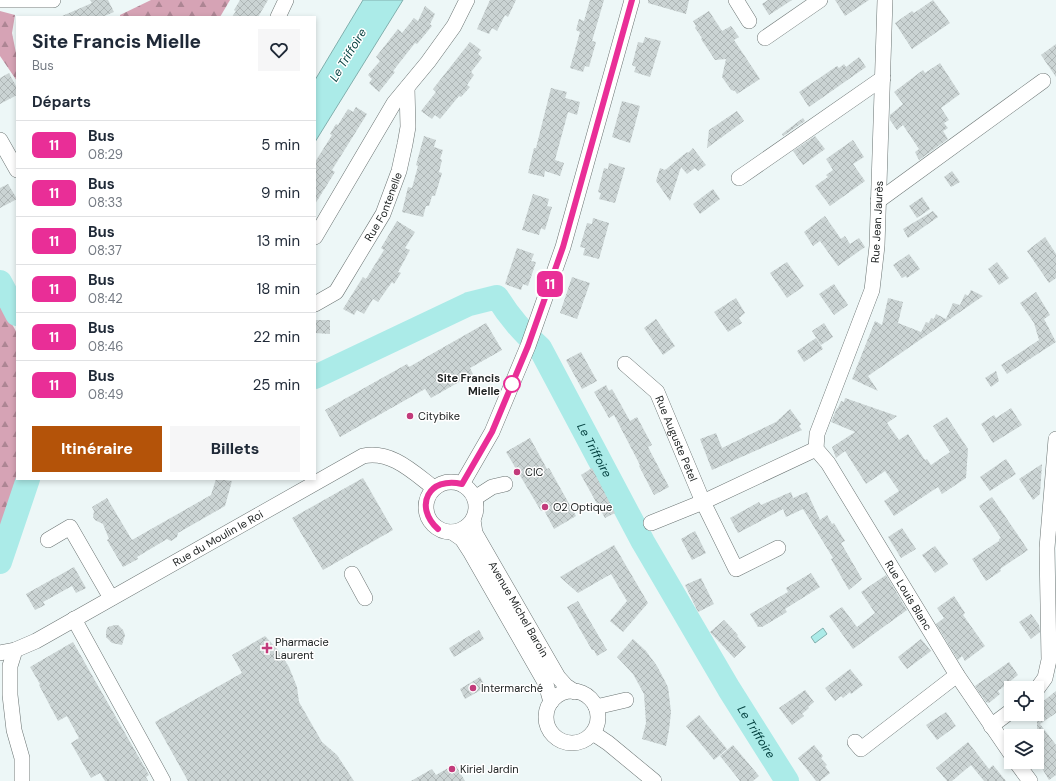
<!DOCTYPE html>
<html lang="fr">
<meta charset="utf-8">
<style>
body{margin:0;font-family:"DM Sans",sans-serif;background:#f6f6f7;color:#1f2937;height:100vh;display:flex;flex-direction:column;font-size:15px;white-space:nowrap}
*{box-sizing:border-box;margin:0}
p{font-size:13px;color:#747a83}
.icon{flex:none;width:22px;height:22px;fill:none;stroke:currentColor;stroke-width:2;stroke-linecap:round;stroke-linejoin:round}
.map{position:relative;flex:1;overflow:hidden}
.details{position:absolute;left:16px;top:16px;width:300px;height:464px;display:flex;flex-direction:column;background:#fff;border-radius:0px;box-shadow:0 2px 6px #0003}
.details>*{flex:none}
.badge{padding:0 8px;border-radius:6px;font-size:14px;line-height:26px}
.buttons{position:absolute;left:1004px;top:681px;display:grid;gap:8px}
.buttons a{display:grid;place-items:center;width:40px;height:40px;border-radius:0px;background:#fff;box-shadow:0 2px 6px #0003;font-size:20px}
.map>.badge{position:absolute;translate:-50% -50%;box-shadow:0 0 0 2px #fff}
h2{padding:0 16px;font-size:15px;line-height:36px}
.round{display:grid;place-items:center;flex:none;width:42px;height:42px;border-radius:0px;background:#f6f6f7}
.summary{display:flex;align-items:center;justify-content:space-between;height:68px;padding:0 16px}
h1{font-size:19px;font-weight:800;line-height:30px}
.primary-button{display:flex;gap:8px;margin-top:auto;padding:8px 16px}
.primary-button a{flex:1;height:46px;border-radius:0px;background:#b45309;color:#fff;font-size:16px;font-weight:800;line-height:46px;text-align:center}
.primary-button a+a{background:#f6f6f7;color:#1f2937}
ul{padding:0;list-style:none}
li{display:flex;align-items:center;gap:12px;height:48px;padding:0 16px;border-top:1px solid #e0e1e3}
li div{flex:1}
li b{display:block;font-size:15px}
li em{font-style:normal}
li .badge{min-width:44px;font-weight:700;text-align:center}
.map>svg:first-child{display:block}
</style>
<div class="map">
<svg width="1056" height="781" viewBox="0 0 1056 781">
<defs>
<pattern id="forest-firs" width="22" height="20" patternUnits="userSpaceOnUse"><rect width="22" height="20" fill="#d6a3b5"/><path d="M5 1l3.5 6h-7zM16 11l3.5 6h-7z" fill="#ad8593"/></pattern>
<pattern id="building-cross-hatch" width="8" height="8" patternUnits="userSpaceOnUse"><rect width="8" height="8" fill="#cbd4d4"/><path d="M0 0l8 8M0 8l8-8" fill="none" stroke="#aeb6b6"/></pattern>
</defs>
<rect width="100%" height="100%" fill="#edf7f7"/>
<g fill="url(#forest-firs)">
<path d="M151 0H230L220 17H120V15Z"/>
<path d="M0 11 15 15 12 33 17 58V81L0 56Z"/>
<path d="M0 303 17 333 18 479 0 533Z"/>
</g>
<g fill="#abebe8" stroke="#81afad">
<path d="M363 0H403L315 142V80Z"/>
<path d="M823 628 827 634 815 643 811 637Z"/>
</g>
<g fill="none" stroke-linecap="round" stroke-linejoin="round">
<g stroke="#abebe8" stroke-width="24">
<path d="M0 282 17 314"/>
<path id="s1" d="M315 377 469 304 497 297C510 318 522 331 540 348L643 542 729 689 787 781"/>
<path d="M0 562 28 479"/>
</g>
</g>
<g fill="url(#building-cross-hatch)">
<path d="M90 0H108L114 12 102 17H60L92 3Z"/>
<path d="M240 0H268L258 17H232L236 11 234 10Z"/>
<path d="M490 0H516L508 17 505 15 497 31 492 28 489 34 477 29Z"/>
<path d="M590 0H604L592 41 596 42 589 67 585 66 583 72 570 68 580 32 576 30 579 19 584 21Z"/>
<path d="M648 0H689L686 14 648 3Z"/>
<path d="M768 0H792L769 15 762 4Z"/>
<path d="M835 0H869L845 16Z"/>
<path d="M933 0 950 23 912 49 895 23 912 11 914 13Z"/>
<path d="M425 6 435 14 430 24 432 26 417 44 415 43 393 71 395 72 379 92 369 83 372 79 368 75 380 61 376 57 398 29 402 33 414 18 418 21Z"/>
<path d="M709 11 722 31 731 26 739 37 734 40 760 79 737 94 735 91 731 90 722 77 726 59 715 60 701 39 702 38 695 28 696 26 693 21Z"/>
<path d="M645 37 661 41 650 77 634 72 636 67 632 65 638 42 643 43Z"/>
<path d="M470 42 481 50 478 54 482 58 471 72 474 75 467 85 470 87 461 97 459 96 440 119 435 115 432 119 421 111 436 92 433 89Z"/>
<path d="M1056 44V77L1041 55Z"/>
<path d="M859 57 866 67 809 107 799 92 837 66 839 68 844 64 846 67Z"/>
<path d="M940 63 960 94 941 108 949 120 944 123 948 128 943 131 948 139 919 160 915 152 919 149 903 125 897 130 890 120V115L903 104 894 92 923 70 925 73Z"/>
<path d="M9 73 17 88V95L0 104V78Z"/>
<path d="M551 88 567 92 565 98 580 102 577 115 568 112 555 160 564 163 560 176 545 171 544 177 528 173 534 148H536Z"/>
<path d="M622 101 640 106 630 143 612 137Z"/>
<path d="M356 107 367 114 332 170 335 172 315 204V162L332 135 330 134 336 124 338 125 348 109 353 112Z"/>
<path d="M737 111 744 121 707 148 709 130Z"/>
<path d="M803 118 805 121 783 136 782 134Z"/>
<path d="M424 136 436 140 434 147 443 150 440 159 442 160 439 172 442 173 435 196H432L429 206H426L423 217 402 212 408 187 412 188 418 166 416 165Z"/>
<path d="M815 136 825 149 803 165 793 151Z"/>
<path d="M853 140 864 157 853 164 865 181 830 206 815 186 828 177 826 175 833 170 826 159Z"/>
<path d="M693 148 706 165 698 171 695 168 687 174 681 167 670 201 656 181 660 168 665 170 687 152 688 153Z"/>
<path d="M609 163 625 168 615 203 599 199 601 193 598 192 604 168 608 169Z"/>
<path d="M952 171 960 182 951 187 944 177Z"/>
<path d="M8 184 17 199 0 208V188Z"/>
<path d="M713 189 720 199 700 214 693 204Z"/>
<path d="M533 194 549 199 547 206 552 207 545 230 541 228 539 235 522 230Z"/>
<path d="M922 197 930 209 917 218 909 206Z"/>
<path d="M933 211 938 217 908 238 903 229Z"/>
<path d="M825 216 841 239 845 236 850 244 859 238 865 247 838 266 820 241 813 246 804 232Z"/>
<path d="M593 218 609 223 599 259 583 255 585 248 580 247 587 223 592 224Z"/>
<path d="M397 221 415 232 405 248 410 250 398 272 401 273 394 284 392 282 378 302 373 299 364 314 357 310 354 315 343 309 363 277 366 279 384 250 381 248Z"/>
<path d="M1045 237 1056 254V278L1049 283 1027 251Z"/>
<path d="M517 248 534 254 531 261 536 262 528 286 523 284 521 290 505 284Z"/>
<path d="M909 254 920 269 907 278 906 276 902 278 893 265Z"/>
<path d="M787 262 804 286 787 298 770 273Z"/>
<path d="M997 262 1009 278 999 285 988 269Z"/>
<path d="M572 277 590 283 577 319 560 313Z"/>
<path d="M834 284 848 305 834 315 819 294Z"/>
<path d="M971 290 983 296 868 376 878 391 852 379 875 321 882 325 888 298 903 302 898 323 921 332 926 322 929 323 931 318 934 319 936 314 946 319 953 303 960 305 965 294 968 296Z"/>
<path d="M1036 292 1050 315 1044 319 1056 342 1007 374 1001 365 1039 340 1034 323 1020 303Z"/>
<path d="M736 298 745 313 739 318 742 323 728 332 714 312Z"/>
<path d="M656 319 675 346 663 355 644 328Z"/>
<path d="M315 320H330V334L315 333Z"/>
<path d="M486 323 502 350 470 368 473 374 431 398 425 389 340 437 325 410 407 364 409 367Z"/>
<path d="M824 323 833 337 821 345 812 331Z"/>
<path d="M816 338 823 349 804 362 797 351Z"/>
<path d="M581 352 597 381 582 389 566 360Z"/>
<path d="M996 371 999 381 991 387 985 378Z"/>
<path d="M606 385 609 391 612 389 630 421 637 417 652 445 648 447 669 487 654 495 639 466 640 465 614 415 609 418 594 392Z"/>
<path d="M845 398 897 416 887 423 899 440 908 434 925 460 927 459 931 465 950 452 933 426 947 417 968 449 966 478 942 494 938 487 894 516 884 501 899 491 885 471 866 484 845 451 836 458 832 447 855 432 831 422 837 408H838L841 401 844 402Z"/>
<path d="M1011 408 1022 425 993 443 981 424 994 415 996 418Z"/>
<path d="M790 409 801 424 799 426 802 430 712 470 700 439 716 433 722 448 776 422Z"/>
<path d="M530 438 547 469 549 468 576 516 554 529 544 510 541 511 506 452Z"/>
<path d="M1006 459 1016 474 990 491 980 477Z"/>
<path d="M1042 464 1040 494 1033 500 1019 479Z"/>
<path d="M592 468 615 513 605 518 581 475Z"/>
<path d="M363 478 393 530 323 570 292 518Z"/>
<path d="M216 479 232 481 225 506 178 533 177 537 171 541 167 539 137 557 138 559 123 567 107 540 109 539 103 524 95 520 93 517 94 511 92 507 107 498 132 540 211 495Z"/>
<path d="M791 492 793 498 807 492 820 520 827 515 832 524 834 523 845 541 841 543 862 579 849 590 831 559 833 558 803 509 786 517 783 509 738 533 730 518 759 502 761 505Z"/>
<path d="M992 497 1028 550 1000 569 1001 571 986 581 972 559 999 541V539L1001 538 979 506Z"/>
<path d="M902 528 916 549 901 558 888 537Z"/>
<path d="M695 531 706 553 692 560 681 539Z"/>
<path d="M614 545 648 603 623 632 610 621 627 601 611 574 578 593 560 577Z"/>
<path d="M935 546 948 564 935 573 922 555Z"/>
<path d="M74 567 86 588 76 593 72 586 43 602 45 605 35 610 26 594Z"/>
<path d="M811 573 820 587 785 609 787 612 762 627H758L750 614 788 592 786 588Z"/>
<path d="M886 575 907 610 853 649 829 616 842 607 857 627 875 613 861 592Z"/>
<path d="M701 578 714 604 698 612 685 585Z"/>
<path d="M954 596 965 613 963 615 985 646 965 661 962 656 958 660 936 624 944 618 937 608Z"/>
<path d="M578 601 607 650 597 656 594 650H592L567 607Z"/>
<path d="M1031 614 1039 625 1040 632 1031 639 1019 622Z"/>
<path d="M724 620 738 635 737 636 746 647 734 658 710 632Z"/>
<path d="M115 625H118L123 630 125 635 122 645 112 643 106 637V631L108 627Z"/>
<path d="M479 630 484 639 454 657 449 648Z"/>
<path d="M265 636 278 650 289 667 297 687 299 702 322 742 337 755 354 781H188L155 722 242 673 232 655Z"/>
<path d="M633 639 646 651 657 666 668 687 671 712 669 730 666 746 642 739 646 723 644 694 633 674 617 657Z"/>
<path d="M921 639 931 651 907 669 898 657Z"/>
<path d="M73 642 149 775 146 777 148 781H105L100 773 91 778 71 743 79 738 67 716 58 721 39 685 40 684 30 667Z"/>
<path d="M1009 662 1018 675 998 691 1000 694 989 703 986 702 975 686Z"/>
<path d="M850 669 863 685 851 694 850 692 843 698 841 696 835 701 825 688Z"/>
<path d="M480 677 486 687 465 699 460 689Z"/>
<path d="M805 690 814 702 808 707 809 708 802 714 804 716 792 725 779 708Z"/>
<path d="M1056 691V713L1040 724 1056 745V775L1049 780 1037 760V706Z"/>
<path d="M946 712 956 726 937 740 926 725Z"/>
<path d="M699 715 727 749 714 760 686 726Z"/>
<path d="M968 742 989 769 993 765 1006 781H984L971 765 952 781H947L936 768Z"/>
<path d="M733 745 759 776 753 781H740L720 756Z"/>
<path d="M814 745 823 756 821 758 827 765 825 766 830 773 820 781H816L798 758Z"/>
<path d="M455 764 465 781H411L432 769 436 775Z"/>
</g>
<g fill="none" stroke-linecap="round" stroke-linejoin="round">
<defs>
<g id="minor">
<path d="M0 0H53"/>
<path d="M736 0 749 21"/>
<path id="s2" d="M885 0 877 246 872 290 817 434 816 449 828 463 957 675 1011 754"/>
<path d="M278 17 286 0"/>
<path d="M765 38 820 0"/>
<path d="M0 140 17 170"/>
<path d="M739 178 883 78"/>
<path d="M878 201 1043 81"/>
<path d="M315 237 394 103 428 62 454 26 467 0"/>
<path id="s3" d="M315 304 336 292 383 214 399 171 405 144 408 127 407 88"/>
<path id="s4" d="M625 364 657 392 703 502 736 569 778 548"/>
<circle cx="451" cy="507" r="25"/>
<path d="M462 484 492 432 528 346 563 247 632 0"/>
<path d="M475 498 492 487 505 484"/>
<path id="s5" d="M473 520 475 533 558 677 566 686 575 692"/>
<path d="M651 523 703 502 816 449"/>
<path d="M452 532 462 539 471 553 546 684 551 702"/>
<path d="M48 540 70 527 111 598"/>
<path d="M352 574 365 598"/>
<path d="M74 619 163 781"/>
<path d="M15 650 10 666V695L14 730 22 758V781"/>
<path id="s6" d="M0 653 15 650 36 641 363 456C391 450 413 472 434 488"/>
<path d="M1037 689 1045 678 1049 660 1047 548 1056 439"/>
<circle cx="572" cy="717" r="26"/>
<path d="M596 707 626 700"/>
<path d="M991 726 1011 711"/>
<path d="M593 733 608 743 654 781"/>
<path d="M855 742 861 749 957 675"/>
<path d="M1016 762 1030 781"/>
</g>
</defs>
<use href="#minor" stroke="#6b7473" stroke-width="16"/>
<use href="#minor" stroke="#fff" stroke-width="15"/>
</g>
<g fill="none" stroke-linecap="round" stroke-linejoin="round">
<defs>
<path id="line" d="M438 529C413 506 429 476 462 484L492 432 528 346 563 247 632 0"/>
</defs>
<use href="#line" stroke="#fff" stroke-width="9"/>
<use href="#line" stroke="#e92e97" stroke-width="6"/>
</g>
<circle fill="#fff" stroke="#e92e97" stroke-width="2" cx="512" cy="384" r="8"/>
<g fill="#c23b7b" stroke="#fff" stroke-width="1.5">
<circle cx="410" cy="416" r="4"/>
<circle cx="517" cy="472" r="4"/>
<circle cx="545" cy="507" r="4"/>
<path d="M265 642h4v4h4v4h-4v4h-4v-4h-4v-4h4z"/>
<circle cx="473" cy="688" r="4"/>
<circle cx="452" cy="769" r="4"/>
</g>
<g text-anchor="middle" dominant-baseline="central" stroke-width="3" stroke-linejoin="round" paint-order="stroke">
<g font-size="11" fill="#202424" stroke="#fff">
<text stroke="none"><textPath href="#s3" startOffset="122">Rue Fontenelle</textPath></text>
<text transform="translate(877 222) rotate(-87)">Rue Jean Jaurès</text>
<text stroke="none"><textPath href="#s4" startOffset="93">Rue Auguste Petel</textPath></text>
<text stroke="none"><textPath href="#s6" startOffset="247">Rue du Moulin le Roi</textPath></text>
<text stroke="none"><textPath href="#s2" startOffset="633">Rue Louis Blanc</textPath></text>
<text stroke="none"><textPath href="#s5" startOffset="101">Avenue Michel Baroin</textPath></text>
</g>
<g font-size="11" font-weight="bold" fill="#202424" stroke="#fff" text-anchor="end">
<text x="500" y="378">Site Francis<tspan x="500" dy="13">Mielle</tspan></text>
</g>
<g font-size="11" fill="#202424" stroke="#fff" text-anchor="start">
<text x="418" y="416">Citybike</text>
<text x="525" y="472">CIC</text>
<text x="553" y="507">O2 Optique</text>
<text x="275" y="642">Pharmacie<tspan x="275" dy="13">Laurent</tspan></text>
<text x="481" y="688">Intermarché</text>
<text x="460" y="769">Kiriel Jardin</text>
</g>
<g font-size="12" font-style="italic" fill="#003e3d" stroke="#fff">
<text transform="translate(348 55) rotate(-59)">Le Triffoire</text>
<text stroke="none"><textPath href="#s1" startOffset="382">Le Triffoire</textPath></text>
<text stroke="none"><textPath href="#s1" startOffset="707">Le Triffoire</textPath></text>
</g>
</g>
</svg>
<div class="buttons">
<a><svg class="icon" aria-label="locate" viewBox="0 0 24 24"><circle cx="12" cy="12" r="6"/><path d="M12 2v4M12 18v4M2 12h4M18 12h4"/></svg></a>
<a><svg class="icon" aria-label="layers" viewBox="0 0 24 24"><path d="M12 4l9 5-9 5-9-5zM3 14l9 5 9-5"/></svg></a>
</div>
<b class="badge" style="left:550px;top:284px;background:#e92e97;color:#fff">11</b>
<section class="details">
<div class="summary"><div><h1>Site Francis Mielle</h1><p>Bus</p></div><a class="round"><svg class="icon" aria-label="heart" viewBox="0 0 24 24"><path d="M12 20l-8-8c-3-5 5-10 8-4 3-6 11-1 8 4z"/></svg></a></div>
<h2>Départs</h2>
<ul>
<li><span class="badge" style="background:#e92e97;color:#fff">11</span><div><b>Bus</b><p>08:29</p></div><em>5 min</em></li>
<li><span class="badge" style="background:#e92e97;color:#fff">11</span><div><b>Bus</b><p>08:33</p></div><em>9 min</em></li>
<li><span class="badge" style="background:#e92e97;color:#fff">11</span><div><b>Bus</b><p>08:37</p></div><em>13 min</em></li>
<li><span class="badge" style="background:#e92e97;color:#fff">11</span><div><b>Bus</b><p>08:42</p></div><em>18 min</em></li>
<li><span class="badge" style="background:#e92e97;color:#fff">11</span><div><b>Bus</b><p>08:46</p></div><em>22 min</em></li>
<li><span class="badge" style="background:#e92e97;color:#fff">11</span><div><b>Bus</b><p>08:49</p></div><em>25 min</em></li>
</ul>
<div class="primary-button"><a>Itinéraire</a><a>Billets</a></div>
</section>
</div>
